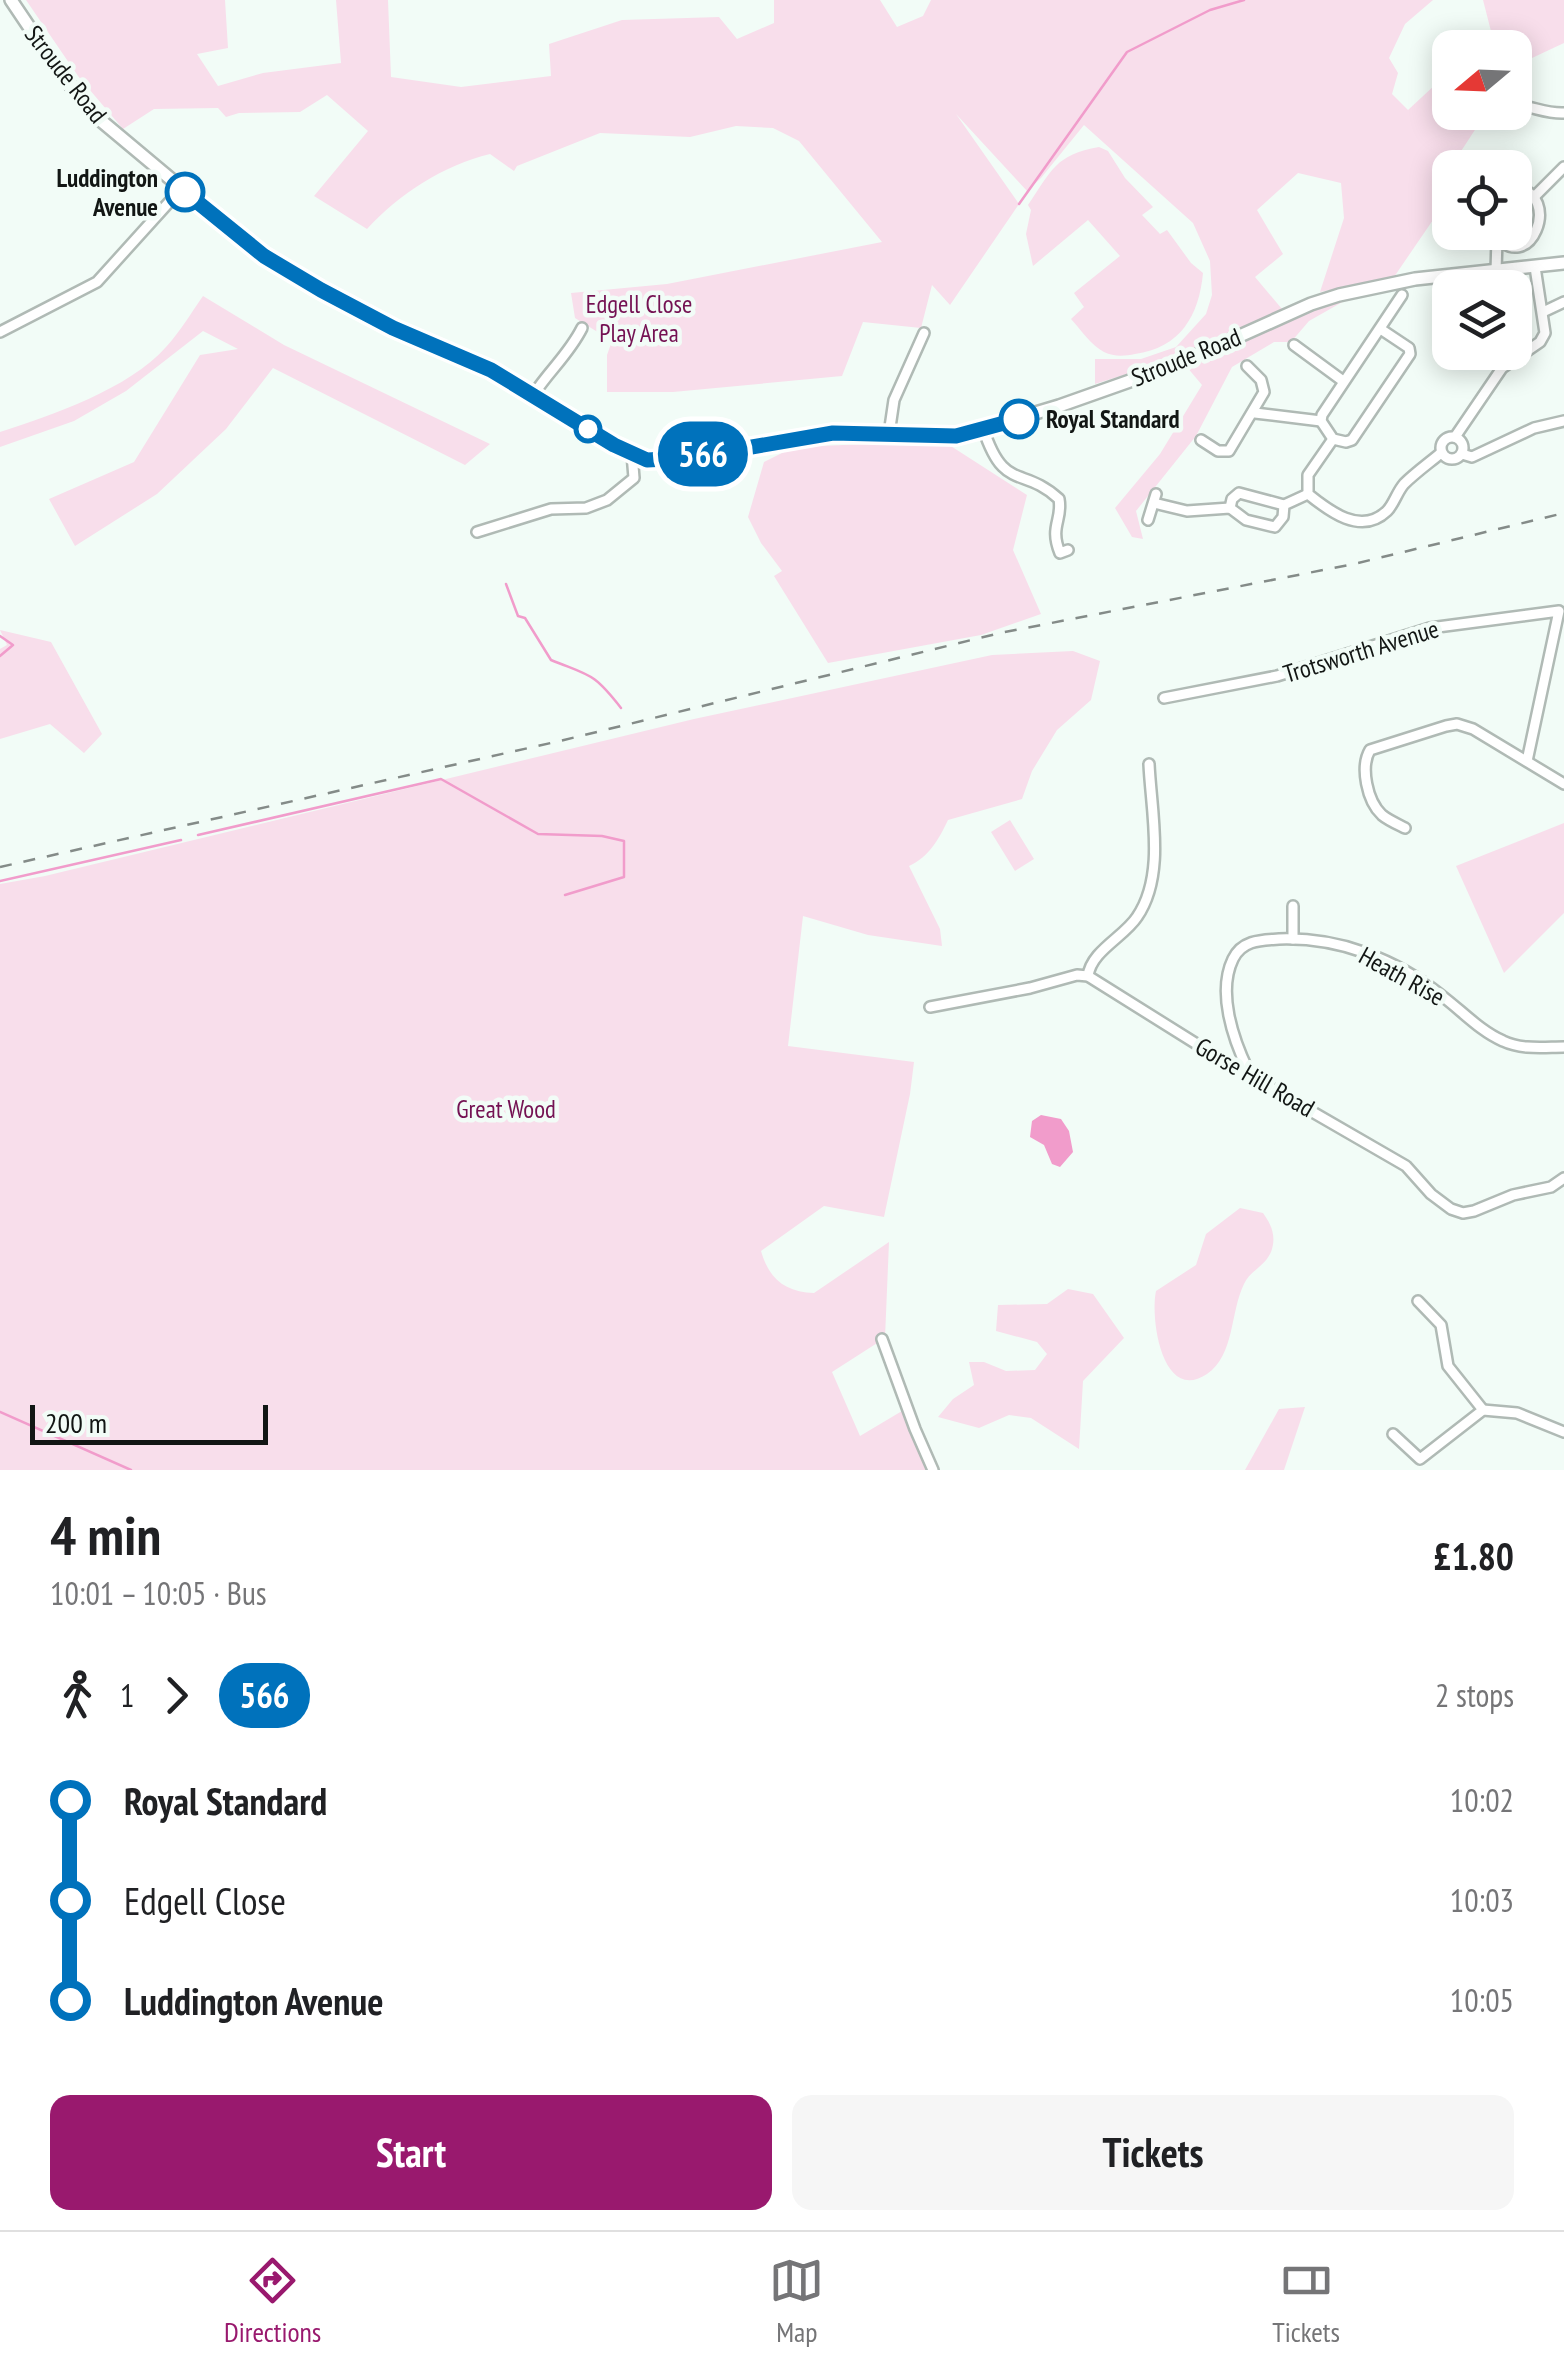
<!DOCTYPE html>
<meta charset="utf-8">
<style>
body{margin:0;font-family:"PT Sans Narrow",sans-serif;background:#f6f6f6;color:#202124;height:100vh;display:flex;flex-direction:column;font-size:38px;white-space:nowrap}
*{box-sizing:border-box;margin:0}
p{font-size:32px;color:#757577}
.icon{flex:none;width:55px;height:55px;fill:none;stroke:currentColor;stroke-width:2;stroke-linecap:round;stroke-linejoin:round}
.map{position:relative;height:1470px;overflow:hidden}
.drawer{display:flex;flex-direction:column;background:#fff;flex:1}
.drawer>*{flex:none}
.badge{padding:0 20px;border-radius:32px;font-size:35px;line-height:65px}
.needle{width:65px;rotate:251deg}
.fabs{position:absolute;left:1432px;top:30px;display:grid;gap:20px}
.fabs a{display:grid;place-items:center;width:100px;height:100px;border-radius:20px;background:#fff;box-shadow:0 5px 25px #0003;font-size:50px}
.scale{position:absolute;left:30px;bottom:25px;width:238px;box-sizing:border-box;padding-left:10px;border:5px solid #121614;border-top:0;font-size:28px;line-height:35px;white-space:nowrap;color:#121614;-webkit-text-stroke:8px #f2fcf7;paint-order:stroke}
.map>.badge{position:absolute;translate:-50% -50%;box-shadow:0 0 0 5px #fff}
.legs{display:flex;align-items:center;gap:15px;height:110px;padding:0 50px;font-size:32px}
.legs p{margin-inline-start:auto}
.headline{display:flex;align-items:center;justify-content:space-between;height:170px;padding:0 50px}
h1{font-size:55px;font-weight:700;line-height:75px}
.action{display:flex;gap:20px;margin-top:auto;padding:20px 50px}
.action a{flex:1;height:115px;border-radius:20px;background:#99196e;color:#fff;font-size:40px;font-weight:700;line-height:115px;text-align:center}
.action a+a{background:#f6f6f6;color:#202124}
ul{padding:0 50px;list-style:none}
li{display:flex;align-items:center;gap:35px;height:100px;font-size:38px}
li i{display:grid;place-items:center;width:15px;height:100%;margin:0 12px;background:currentColor}
li i::after{content:'';width:25px;height:25px;margin:-12px;border:8px solid;border-radius:50%;background:#fff}
li p{margin-inline-start:auto}
li:first-child i{background:linear-gradient(#0000 50%,currentColor 0)}
li:last-child i{background:linear-gradient(currentColor 50%,#0000 0)}
.dock{display:flex;justify-content:space-around;align-items:center;height:140px;border-top:2px solid #e0e0e0;background:#fff;font-size:28px;color:#757577}
.dock a{display:grid;justify-items:center;gap:5px}
.dock .on{color:#99196e}
.map>svg:first-child{display:block}
</style>
<div class="map">
<svg width="1564" height="1470" viewBox="0 0 1564 1470">
<rect width="100%" height="100%" fill="#f2fcf7"/>
<g fill="#f8deeb">
<path d="M26 0H225L228 48 197 54 218 86 263 73 341 63 336 0H388L391 77 461 87 551 76 549 44 622 20 719 17 737 39 774 23V0H880L897 27 923 16 931 0H1433L1405 24 1389 58 1398 73 1392 94 1408 110 1450 71V112L1486 113 1450 168 1435 217 1394 277 1320 292 1344 218 1341 183 1298 173 1257 210 1283 254 1255 277 1282 309 1187 355 1095 384V359H1141L1176 347 1206 314 1212 295 1210 261 1193 223 1084 125 1041 178 1027 191 956 114 1019 204 950 305 932 285 921 328 863 322 842 376 673 392H607V355L612 341 575 318 571 293 667 284 882 242 799 141 773 128 736 126 690 137 600 133 517 166 514 171 490 154C444 165 399 194 367 229L314 196 368 131 327 95 300 112 239 113 226 117 218 108 154 109 123 129 78 76Z"/>
<path d="M1483 0H1564V43L1515 66V48L1475 47 1493 39Z"/>
<path d="M1099 147 1108 151 1125 178 1153 207 1142 215 1160 234 1167 230 1191 263 1203 273C1199 316 1180 348 1135 354 1125 356 1114 357 1104 352 1091 345 1081 330 1071 319L1084 307 1074 293 1120 256 1088 220 1033 266 1026 234 1031 210 1028 205C1052 170 1055 155 1099 147Z"/>
<path d="M203 296 284 345 490 444 465 465 273 368 226 429 157 494 75 546 49 499 134 462 200 355 238 349 203 331 126 391 74 421 0 447V432C52 415 129 389 166 347 180 332 191 313 203 296Z"/>
<path d="M1353 296 1309 321 1291 342H1274L1232 367 1196 436 1136 511 1143 539 1132 537 1115 508 1160 454 1202 385 1186 366 1308 309Z"/>
<path d="M943 441 1027 495 1013 550 1041 614 981 635 828 663 774 576 782 571 761 543 748 517 764 462 794 447Z"/>
<path d="M0 630 51 642 102 734 84 753 50 724 0 739V649L7 645Z"/>
<path d="M1073 651 1100 661 1091 700 1057 730 1032 771 1022 799 948 820C939 839 929 857 909 866L940 929 942 946 868 935 803 916 788 1046 914 1062 910 1094 884 1217 824 1206 761 1251C769 1279 785 1292 814 1293L889 1242 885 1338 832 1372 860 1436 902 1411 930 1470H0V884L45 876 694 719 992 655Z"/>
<path d="M1010 820 1034 859 1015 871 991 832Z"/>
<path d="M1564 823V913L1504 973 1456 866Z"/>
<path d="M1240 1208 1263 1213C1271 1224 1276 1235 1272 1249 1267 1266 1250 1270 1244 1284 1230 1312 1235 1355 1207 1374 1162 1404 1150 1318 1156 1291L1196 1265 1206 1234Z"/>
<path d="M1068 1289 1093 1294 1124 1338 1083 1381 1079 1449 1031 1418 1009 1415 979 1428 938 1417 953 1399 974 1385 969 1362H984L1006 1371 1035 1370 1047 1354 1037 1342 996 1331 998 1305 1047 1304Z"/>
<path d="M1305 1407 1284 1470H1245L1279 1409Z"/>
</g>
<path fill="#f19ccb" d="M1041 1115 1061 1119 1069 1131 1073 1152 1060 1167 1052 1164 1044 1145 1030 1137 1032 1121Z"/>
<g fill="none" stroke-linecap="round" stroke-linejoin="round">
<g stroke="#f19ccb" stroke-width="2.5">
<path d="M1019 204 1127 52 1210 10 1244 0"/>
<path d="M506 584 518 616 525 618 551 660C590 676 593 672 621 708"/>
<path d="M0 636 13 645 0 656"/>
<path d="M198 835 441 779 538 834 602 836 624 841V877L565 895"/>
<path d="M0 881 181 840"/>
<path d="M0 1412 131 1470"/>
</g>
<defs>
<g id="minor">
<path d="M1515 105C1532 106 1546 114 1564 113"/>
<path d="M1536 195 1564 167"/>
<path d="M1492 232C1530 282 1564 192 1515 188"/>
<path d="M1496 271 1497 239"/>
<path d="M1543 312 1564 302"/>
<path d="M1382 330 1409 348 1410 354 1352 440 1346 442 1333 439 1321 421 1322 415 1402 295"/>
<path d="M0 332 97 282 181 189"/>
<path d="M1294 345 1343 381"/>
<path d="M534 394C549 371 569 354 582 328"/>
<path d="M1255 413 1321 421"/>
<path d="M983 428C1004 493 1022 465 1059 499 1063 520 1049 526 1060 553L1068 550"/>
<path d="M889 434 894 400 924 333"/>
<circle cx="1452" cy="448" r="11"/>
<path d="M1455 437 1502 368 1540 342 1545 333 1535 267"/>
<path d="M1333 439 1308 475V494C1329 511 1361 536 1387 511 1394 504 1397 492 1404 484 1415 473 1429 463 1441 453"/>
<path d="M1201 440 1218 451H1229L1264 392 1261 380 1247 366"/>
<path d="M1462 454 1472 457 1534 428 1564 421"/>
<path d="M1154 503 1187 511 1230 508 1246 520 1275 527 1283 517 1284 505 1308 494"/>
<path d="M1230 508 1232 499 1239 493 1284 505"/>
<path d="M1148 520 1156 494"/>
<path d="M477 532 551 509 586 508 607 500 634 478 632 454"/>
<path d="M1164 698 1277 676 1430 628 1559 611 1527 761"/>
<path d="M1405 828C1397 824 1388 820 1382 815 1367 801 1360 767 1370 750L1446 726 1457 724 1473 729 1564 784"/>
<path d="M1293 939V906"/>
<path d="M1088 976C1091 951 1124 937 1137 917 1166 875 1151 811 1149 764"/>
<path d="M930 1007 1030 988 1077 975 1088 976 1219 1058 1406 1166 1431 1194 1451 1209 1463 1213 1474 1211 1513 1195 1551 1187 1564 1178"/>
<path d="M1248 1070C1233 1039 1217 992 1233 959 1242 940 1261 940 1279 939 1339 937 1396 959 1442 996 1462 1011 1480 1031 1503 1041 1522 1050 1544 1047 1564 1047"/>
<path d="M1418 1301 1441 1325 1448 1366 1483 1410"/>
<path d="M882 1339 915 1429 933 1470"/>
<path d="M1393 1434 1420 1459 1483 1410 1517 1413 1564 1432"/>
</g>
<path id="tertiary" d="M11 0 60 73 99 119 264 257 393 328 491 370 614 445 647 459 688 457 833 433 938 437 968 433 1059 406 1175 365 1311 304 1339 295 1415 279 1564 263"/>
</defs>
<use href="#minor" stroke="#b0bab5" stroke-width="14"/>
<use href="#tertiary" stroke="#b0bab5" stroke-width="16"/>
<use href="#minor" stroke="#fff" stroke-width="9"/>
<use href="#tertiary" stroke="#fff" stroke-width="11"/>
<path stroke="#848b88" stroke-width="2.5" stroke-dasharray="12 12" stroke-linecap="butt" d="M0 867 564 740 1000 633 1354 564 1564 513"/>
</g>
<g fill="none" stroke-linecap="round" stroke-linejoin="round">
<defs>
<path id="line-1" d="M185 192 264 256 321 290 393 328 491 370 614 445 647 460 688 458 833 433 956 436 1019 419"/>
</defs>
<use href="#line-1" stroke="#fff" stroke-width="22"/>
<use href="#line-1" stroke="#0072bc" stroke-width="15"/>
</g>
<g fill="#fff" stroke="#0072bc" stroke-width="5">
<circle cx="185" cy="192" r="18"/>
<circle cx="1019" cy="419" r="18"/>
<circle cx="588" cy="429" r="12"/>
</g>
<g text-anchor="middle" dominant-baseline="central" stroke-width="9" stroke-linejoin="round" paint-order="stroke">
<g font-size="25" fill="#121614" stroke="#f2fcf7">
<text transform="translate(66 74) rotate(52)">Stroude Road</text>
<text transform="translate(1186 357) rotate(-22)">Stroude Road</text>
<text transform="translate(1361 651) rotate(-17)">Trotsworth Avenue</text>
<text transform="translate(1402 976) rotate(29)">Heath Rise</text>
<text transform="translate(1255 1077) rotate(30)">Gorse Hill Road</text>
</g>
<g font-size="25" font-weight="bold" fill="#121614" stroke="#f2fcf7" text-anchor="end">
<text x="158" y="178">Luddington<tspan x="158" dy="29">Avenue</tspan></text>
<text x="1046" y="419" text-anchor="start">Royal Standard</text>
</g>
<g font-size="25" fill="#741253" stroke="#f2fcf7">
<text x="639" y="304">Edgell Close<tspan x="639" dy="29">Play Area</tspan></text>
<text x="506" y="1109">Great Wood</text>
</g>
</g>
</svg>
<div class="fabs">
<a><svg class="needle" viewBox="-14 -14 28 28"><path d="M0-13l5 13h-10z" fill="#e53935"/><path d="M0 13l5-13h-10z" fill="#757577"/></svg></a>
<a><svg class="icon" aria-label="locate" viewBox="0 0 24 24"><circle cx="12" cy="12" r="6"/><path d="M12 2v4M12 18v4M2 12h4M18 12h4"/></svg></a>
<a><svg class="icon" aria-label="layers" viewBox="0 0 24 24"><path d="M12 4l9 5-9 5-9-5zM3 14l9 5 9-5"/></svg></a>
</div>
<div class="scale">200 m</div>
<b class="badge" style="left:703px;top:454px;background:#0072bc;color:#fff">566</b>
</div>
<section class="drawer">
<div class="headline"><div><h1>4 min</h1><p>10:01 – 10:05 · Bus</p></div><b>£1.80</b></div>
<div class="legs"><svg class="icon" aria-label="walk" viewBox="0 0 24 24"><circle cx="13" cy="4" r="2"/><path d="M13 8l-2 6 4 7M11 14l-3 7M7 12l3-4h3l4 4"/></svg>1<svg class="icon" aria-label="forward" viewBox="0 0 24 24"><path d="M9 5l7 7-7 7"/></svg><b class="badge" style="background:#0072bc;color:#fff">566</b><p>2 stops</p></div>
<ul>
<li><i style="color:#0072bc"></i><b>Royal Standard</b><p>10:02</p></li>
<li><i style="color:#0072bc"></i><span>Edgell Close</span><p>10:03</p></li>
<li><i style="color:#0072bc"></i><b>Luddington Avenue</b><p>10:05</p></li>
</ul>
<div class="action"><a>Start</a><a>Tickets</a></div>
</section>
<nav class="dock">
<a class="on"><svg class="icon" aria-label="directions" viewBox="0 0 24 24"><path d="M12 3l9 9-9 9-9-9zM9 14v-3h6M13 9l2 2-2 2"/></svg>Directions</a>
<a><svg class="icon" aria-label="map" viewBox="0 0 24 24"><path d="M3 6l6-2 6 2 6-2v14l-6 2-6-2-6 2zM9 4v14M15 6v14"/></svg>Map</a>
<a><svg class="icon" aria-label="tickets" viewBox="0 0 24 24"><path d="M3 7h18v10H3zM15 7v10"/></svg>Tickets</a>
</nav>
